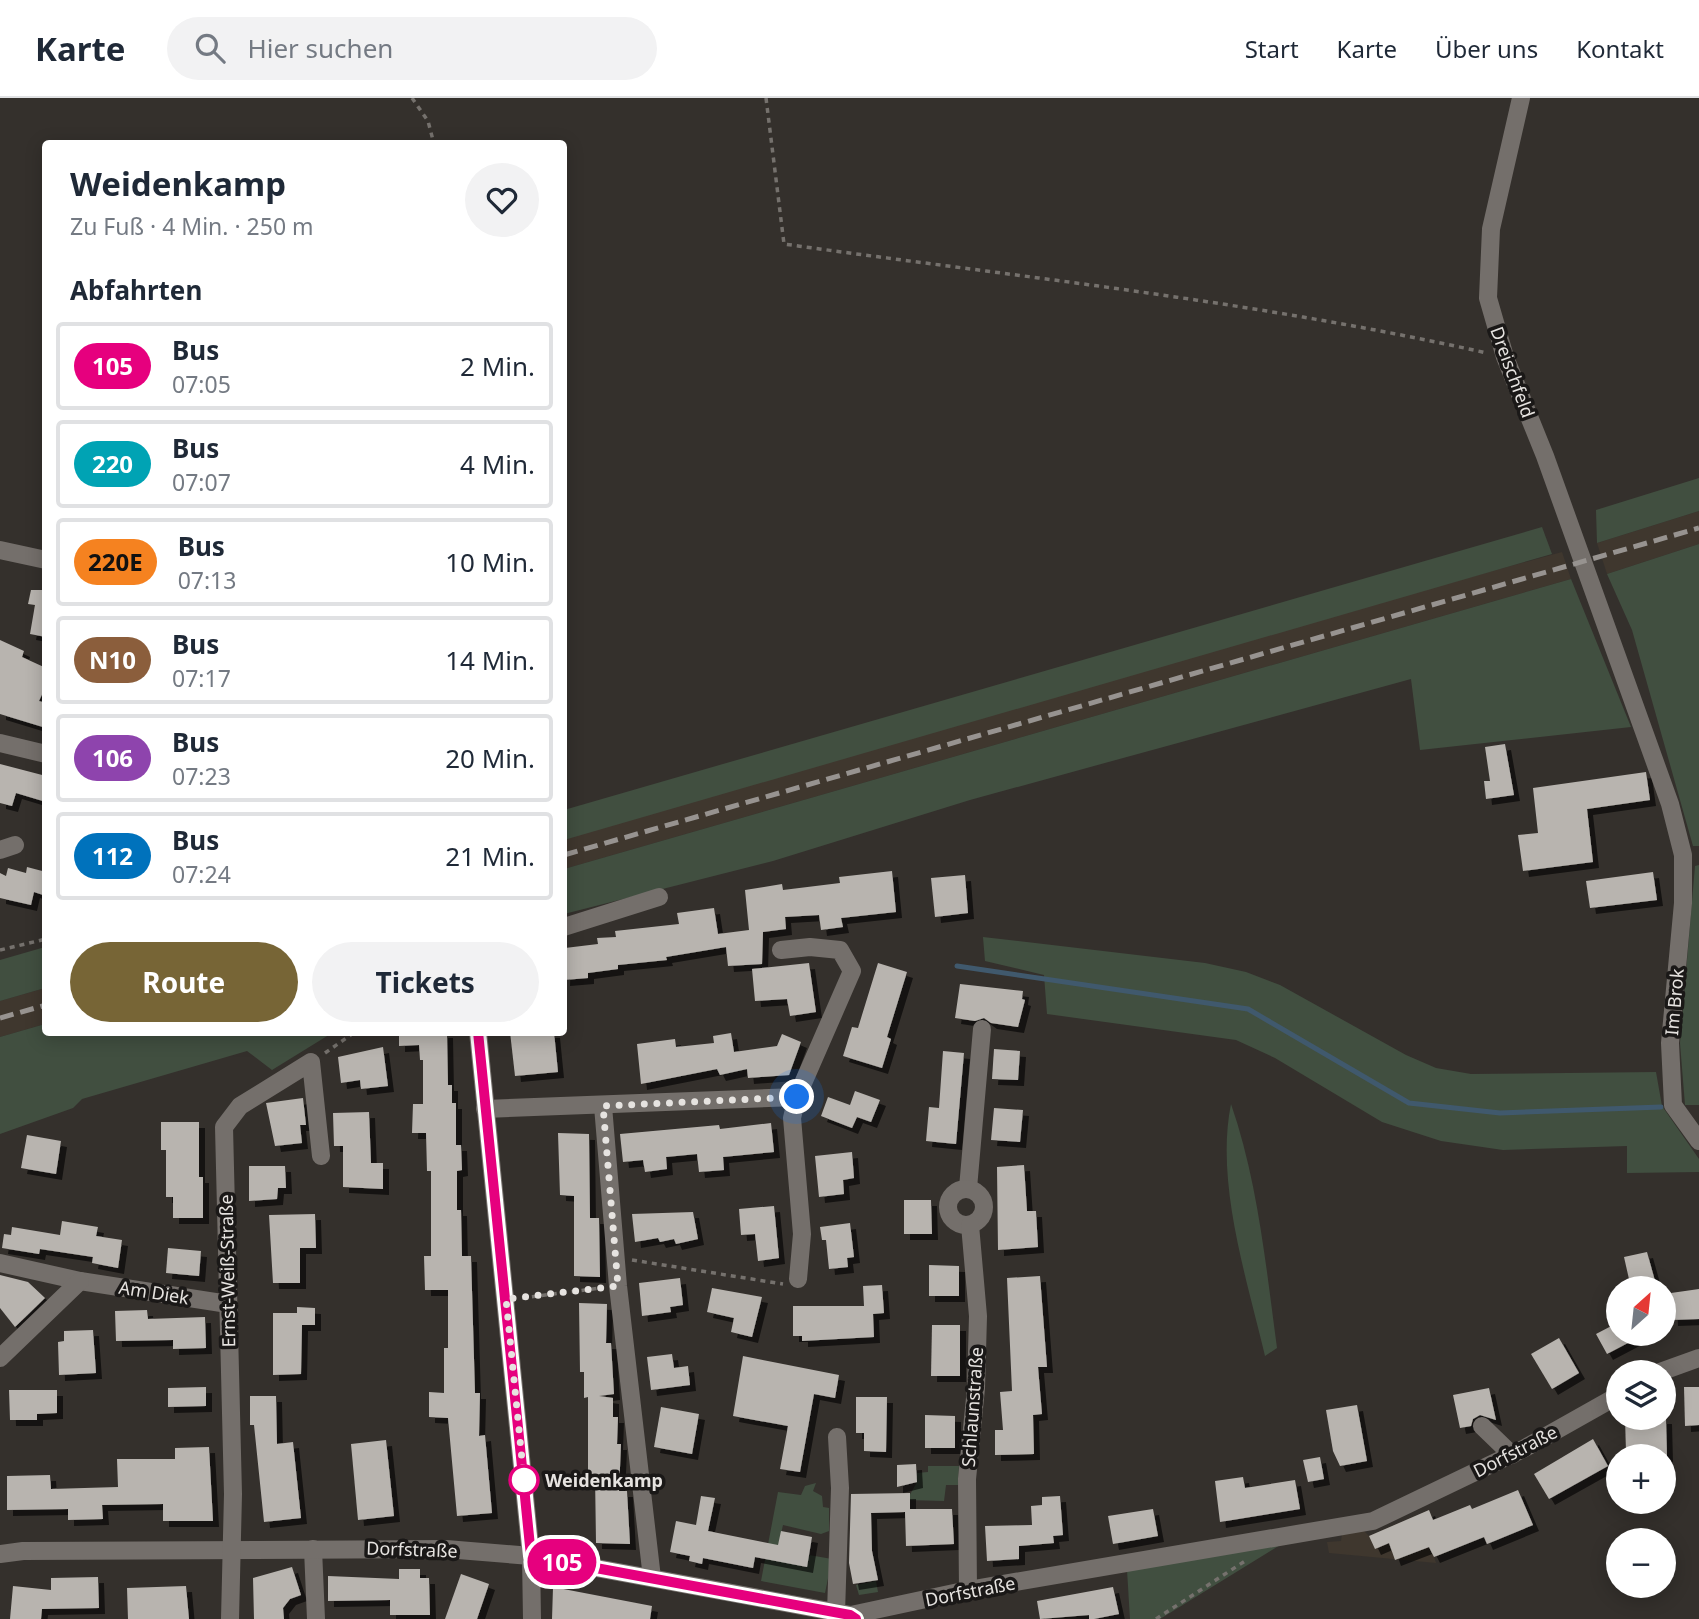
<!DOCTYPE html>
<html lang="de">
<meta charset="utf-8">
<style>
body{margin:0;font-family:"Noto Sans",sans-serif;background:#f2f2f3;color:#1f2937;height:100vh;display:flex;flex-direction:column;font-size:26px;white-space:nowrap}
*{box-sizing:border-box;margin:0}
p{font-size:23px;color:#747a83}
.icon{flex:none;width:38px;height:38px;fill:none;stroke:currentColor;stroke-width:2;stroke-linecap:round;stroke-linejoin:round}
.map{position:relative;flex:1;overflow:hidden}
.panel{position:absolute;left:42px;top:42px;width:525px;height:896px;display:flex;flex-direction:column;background:#fff;border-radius:7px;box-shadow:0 4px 18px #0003}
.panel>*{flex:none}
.badge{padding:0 14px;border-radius:23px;font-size:24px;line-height:46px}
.needle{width:46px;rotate:27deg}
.controls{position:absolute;left:1606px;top:1178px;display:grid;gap:14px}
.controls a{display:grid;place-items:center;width:70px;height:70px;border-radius:50%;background:#fff;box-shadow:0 4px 18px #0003;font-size:35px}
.you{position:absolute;width:35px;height:35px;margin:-18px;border:5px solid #fff;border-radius:50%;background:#1a73e8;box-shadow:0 0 0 10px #1a73e833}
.map>.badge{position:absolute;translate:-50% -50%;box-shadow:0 0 0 4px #fff}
h2{padding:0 28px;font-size:26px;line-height:63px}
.round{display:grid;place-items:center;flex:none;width:74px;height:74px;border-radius:37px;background:#f2f2f3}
.headline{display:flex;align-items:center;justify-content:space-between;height:119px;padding:0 28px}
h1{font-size:33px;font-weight:700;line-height:52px}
.primary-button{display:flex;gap:14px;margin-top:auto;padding:14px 28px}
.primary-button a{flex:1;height:80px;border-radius:42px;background:#776536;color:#fff;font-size:28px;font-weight:700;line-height:80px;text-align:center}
.primary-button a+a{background:#f2f2f3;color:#1f2937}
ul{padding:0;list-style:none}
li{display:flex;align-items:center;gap:21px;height:88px;margin:0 14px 10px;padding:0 14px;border:4px solid #e0e1e3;border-radius:7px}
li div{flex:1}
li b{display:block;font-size:26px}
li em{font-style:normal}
li .badge{min-width:77px;font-weight:700;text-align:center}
header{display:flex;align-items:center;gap:42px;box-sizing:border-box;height:98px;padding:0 35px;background:#fff;border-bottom:2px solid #e0e1e3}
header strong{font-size:33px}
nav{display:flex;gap:38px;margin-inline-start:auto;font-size:24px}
.search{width:490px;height:63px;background:#f2f2f3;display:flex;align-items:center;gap:18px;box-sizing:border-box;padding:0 24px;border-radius:38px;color:#747a83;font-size:26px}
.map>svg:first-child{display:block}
</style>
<header>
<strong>Karte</strong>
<div class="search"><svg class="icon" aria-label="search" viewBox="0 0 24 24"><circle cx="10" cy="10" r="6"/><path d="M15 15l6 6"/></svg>Hier suchen</div>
<nav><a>Start</a><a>Karte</a><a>Über uns</a><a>Kontakt</a></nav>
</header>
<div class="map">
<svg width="1699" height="1521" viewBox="0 0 1699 1521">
<defs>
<filter id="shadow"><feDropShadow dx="6" dy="6" stdDeviation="0" flood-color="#0009"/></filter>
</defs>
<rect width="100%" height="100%" fill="#34302c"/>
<g fill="#3f372e">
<path d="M1699 413V446L1607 476 1597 445Z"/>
<path d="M1562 454 1571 481 564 771V727Z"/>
<path d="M45 890V926L0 939V903Z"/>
<path d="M1429 1412 1447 1454 1434 1459 1436 1465 1329 1455 1327 1444 1341 1443 1342 1436 1364 1433 1369 1438Z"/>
</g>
<g fill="#414f40">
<path d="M1699 380V413L1597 445 1596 412Z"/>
<path d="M1542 429 1552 456 564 742V712Z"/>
<path d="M1699 446V748H1693L1632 532 1607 476Z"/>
<path d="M1571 481 1631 629 1420 652 1411 581 970 702 773 763 564 816V771Z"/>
<path d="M1699 767V1007H1685L1680 945 1695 768Z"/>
<path d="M983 839 1205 865 1246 874 1280 887 1406 957 1436 970 1471 976 1656 974 1662 1008 1699 1061V1074L1627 1075V1048L1503 1052 1441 1043 1382 1024 1275 960 1236 942 1047 916 1044 877 985 863Z"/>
<path d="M45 849V890L0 903V862Z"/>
<path d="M45 926 46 934 332 935 272 972 247 953 82 1001 73 1010 0 1036V939Z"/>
<path d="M1231 1006C1258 1084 1266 1169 1277 1250L1265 1258C1247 1181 1215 1085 1231 1006Z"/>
<path d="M928 1368H959L958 1387H946L944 1403 907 1402 917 1384V1375L928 1374Z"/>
<path d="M816 1385 813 1393 822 1398 823 1409 829 1410V1433L821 1436 783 1427 775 1462 807 1469 809 1457 832 1461 825 1495 761 1483 778 1394 801 1397 805 1388Z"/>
<path d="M1280 1447 1160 1521H1130L1127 1472Z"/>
<path d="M876 1483 878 1494 859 1497 856 1487Z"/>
</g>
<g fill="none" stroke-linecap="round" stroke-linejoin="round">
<path stroke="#40596d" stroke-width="5" d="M957 868 1248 911 1409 1005 1500 1015 1661 1009"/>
</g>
<g fill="#b8b4af" filter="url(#shadow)">
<path d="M31 492H46V539L30 536 35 507 28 506Z"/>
<path d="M0 542 24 553 22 559 46 570V588L39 603 46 605V630L0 616Z"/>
<path d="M1505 646 1514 697 1486 701 1484 683H1490L1485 649Z"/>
<path d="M0 666 46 678V704L16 695 12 708 0 705Z"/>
<path d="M1646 674 1650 702 1587 711 1593 764 1523 773 1518 737 1538 735 1533 690Z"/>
<path d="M27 769 46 774V798L34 794 31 807 0 800V775L6 778 8 770 26 775Z"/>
<path d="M892 773 896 814 841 820 843 829 821 832 819 817 785 819 786 831 763 834 762 866 728 868 726 849 666 859 667 862 618 867V871L588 875V880L564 882 565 850 598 846 597 840 616 839 615 833 679 826 677 815 714 810 718 836 749 832 745 792 782 786 783 792 840 785 839 779Z"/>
<path d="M1653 774 1657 802 1590 810 1586 783Z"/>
<path d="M965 777 968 815 935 819 931 780Z"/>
<path d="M809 865 816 914 790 918 787 901 755 903 752 871Z"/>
<path d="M878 865 907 874 887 939 891 941 882 970 843 958 852 929 858 930Z"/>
<path d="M960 886 1023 893 1022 901 1025 902 1018 929 991 925 984 920 975 923 955 920Z"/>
<path d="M399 934H447L448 987H452V1005H456V1047H461L462 1072 457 1073V1112H461L462 1158H471L475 1295H480L479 1338 485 1337 492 1415 457 1418 448 1320 429 1319V1294L444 1295V1250H448V1192H425L424 1158H431V1073H427L426 1035H412L413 1006H423V962H420L419 947 399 948Z"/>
<path d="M510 934H554L558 974 515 978Z"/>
<path d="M731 935 734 954 777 948 782 936 801 944 789 977 748 980 747 971 720 977 717 971 641 986 637 946 675 941 676 949 714 945 713 938Z"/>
<path d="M383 949 388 988 361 991 360 982 341 985 338 959Z"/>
<path d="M994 951 1020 953 1018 982 992 981Z"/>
<path d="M943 953 964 955 956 1046 926 1043 929 1009 939 1010Z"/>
<path d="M855 993 880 1002 871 1024 857 1019 852 1030 821 1018 828 999 850 1007Z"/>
<path d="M303 1000 306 1027H300L302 1045 275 1048 266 1005Z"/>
<path d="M994 1010 1023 1012 1020 1044 991 1042Z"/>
<path d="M369 1014 371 1065H383V1091L343 1089V1048H334L333 1015Z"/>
<path d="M161 1024H199V1079H203V1120H173V1099H166V1052H161Z"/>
<path d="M771 1025 774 1054 723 1059 724 1072 699 1074 697 1056 666 1059 667 1071 645 1074 643 1062 623 1064 620 1036 719 1027 720 1031Z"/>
<path d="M558 1035 589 1036 590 1120H599L600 1179 574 1178V1098L560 1097Z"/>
<path d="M27 1037 61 1043 56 1076 21 1070Z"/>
<path d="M852 1054 854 1080 843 1082 844 1096 819 1099 815 1058Z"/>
<path d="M1024 1067 1027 1113H1036L1038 1149 998 1152 997 1069Z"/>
<path d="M249 1068H285L286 1090H278L277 1101 249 1103Z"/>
<path d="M904 1102H931L932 1136H904Z"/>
<path d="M774 1108 779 1160 758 1163 755 1136 741 1137 739 1111Z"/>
<path d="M693 1114 698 1141 676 1146 674 1141 660 1144 658 1140 635 1144 632 1116Z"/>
<path d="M315 1116 316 1150H300V1185H273L269 1117Z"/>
<path d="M62 1123 98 1129 96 1138 122 1142 118 1170 92 1165 93 1159 40 1151 39 1156 2 1150 4 1136 11 1137 12 1129 60 1137Z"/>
<path d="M850 1125 854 1159 847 1160 848 1169 829 1171 826 1142H822L820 1129Z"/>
<path d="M168 1150 201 1153 199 1178 166 1175Z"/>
<path d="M1647 1154 1657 1190H1631L1624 1159Z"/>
<path d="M929 1167 959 1168V1198H929Z"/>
<path d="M0 1177 28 1184 45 1200 15 1229 0 1210Z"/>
<path d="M1040 1178 1047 1269H1038L1042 1316 1033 1317 1034 1356 995 1357V1332H1003L1000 1294 1012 1293 1007 1180Z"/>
<path d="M680 1180 683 1207 670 1209 671 1214 642 1218 639 1185Z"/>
<path d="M882 1187 884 1215 873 1216 874 1239 802 1243V1238H793V1208H864L863 1188Z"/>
<path d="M712 1190 762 1199 752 1239 731 1234 734 1220 707 1214Z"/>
<path d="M1699 1191V1221L1672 1222 1671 1195Z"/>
<path d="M579 1205 607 1206 606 1245H611L614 1296 599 1298 613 1300V1319H618L617 1346H621L619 1393H627L630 1446 596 1445 595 1376H588V1299L584 1300V1274H580Z"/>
<path d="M297 1209 315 1210V1227H302L301 1276 273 1277V1215H297Z"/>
<path d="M147 1212 148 1221 205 1219 206 1250 173 1251V1242L116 1243 115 1213Z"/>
<path d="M1619 1224V1236H1645L1607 1256 1596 1236Z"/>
<path d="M932 1227H960V1278H931Z"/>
<path d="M93 1232 96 1275 59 1277 58 1244 64 1243V1233Z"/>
<path d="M1559 1240 1579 1275 1552 1291 1531 1256Z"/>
<path d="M672 1256 674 1270 688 1268 690 1287 651 1292 647 1259Z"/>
<path d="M743 1258 839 1277 835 1300 814 1296 800 1374 780 1371 788 1328 733 1318Z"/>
<path d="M206 1289V1308L168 1309V1290Z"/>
<path d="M1684 1289H1699V1327L1685 1328Z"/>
<path d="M1489 1290 1496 1322 1480 1317 1473 1321 1471 1328 1460 1330 1453 1297Z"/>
<path d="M9 1292H57V1315L37 1316V1322H10Z"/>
<path d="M250 1298H276L277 1346 293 1344 301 1420 264 1424 254 1327H250Z"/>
<path d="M856 1299H887L886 1354 864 1353V1335H856Z"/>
<path d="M1357 1307 1367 1363 1340 1368 1333 1353 1326 1312Z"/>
<path d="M661 1309 699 1316 692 1356 654 1349Z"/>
<path d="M925 1317 955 1318V1350H925Z"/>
<path d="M1625 1320H1666L1667 1358 1626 1354Z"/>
<path d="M1593 1341 1608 1368 1549 1401 1534 1376Z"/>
<path d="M386 1342 394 1418 358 1422 351 1346Z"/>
<path d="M209 1349 213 1423H163V1406L102 1407 103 1421 68 1422V1411L7 1412V1378L50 1377 51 1391 118 1389 117 1361H175V1350Z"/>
<path d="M1320 1359 1324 1381 1308 1384 1303 1362Z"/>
<path d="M916 1366 917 1384 897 1389V1367Z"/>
<path d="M1243 1379 1245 1390 1295 1382 1300 1411 1220 1424 1215 1383Z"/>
<path d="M1518 1392 1533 1427 1487 1446 1484 1439 1434 1459 1429 1449 1395 1462 1389 1445 1375 1451 1369 1438 1429 1412 1433 1422 1470 1407 1472 1411Z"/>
<path d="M910 1395V1411H952L954 1446 906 1448 905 1414 871 1415 872 1453 878 1482 853 1486 849 1465 851 1396Z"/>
<path d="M701 1398 715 1400 708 1433 778 1447 781 1433 812 1439 807 1469 755 1459 753 1470 703 1460 702 1466 689 1463 690 1458 670 1454 676 1423 696 1427Z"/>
<path d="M1060 1398 1063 1437 1053 1438 1054 1445 1019 1448V1461L987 1463 985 1428 1032 1427 1031 1408 1042 1407V1399Z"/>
<path d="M1153 1411 1158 1438 1113 1446 1108 1418Z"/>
<path d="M292 1469 301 1497 290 1501 283 1510 284 1521H254L253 1480Z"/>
<path d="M399 1471H420V1480H429L430 1517H390V1502L328 1503V1478L399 1481Z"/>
<path d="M461 1476 489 1486 477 1521H445Z"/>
<path d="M98 1479 99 1510 42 1511 41 1521H10L13 1488 51 1492V1480Z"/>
<path d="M186 1488 189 1521H128L127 1490Z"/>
<path d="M553 1489 652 1508 650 1521H552Z"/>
<path d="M1113 1489 1119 1516 1094 1521H1089V1517L1040 1521 1037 1503Z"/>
</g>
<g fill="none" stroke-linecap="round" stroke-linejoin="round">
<g stroke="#75716d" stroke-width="3.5" stroke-dasharray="5 5" stroke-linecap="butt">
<path d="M412 0 428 23 434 46"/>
<path d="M766 0 784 146C1019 179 1255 203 1487 255"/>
<path d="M0 852 46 841"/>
<path d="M325 955 355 934"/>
<path d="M632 1162 783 1186"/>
<path d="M522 1200 601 1190"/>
<path d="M1156 1521 1245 1463"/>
</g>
<g stroke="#746f6b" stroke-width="18">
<path d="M1521 0 1491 131 1488 200 1505 259 1545 358 1670 706 1683 757V805L1670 945 1673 1007 1699 1043"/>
<path d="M0 452 46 462"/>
<path d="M0 645 46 656"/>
<path d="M0 752 15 747"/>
<path d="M564 829 659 799"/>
<path d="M781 852 810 849 840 852 852 873 797 999 792 1020 802 1136 798 1181"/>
<path d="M478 934 531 1458 532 1521"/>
<path d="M603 1008 618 1188 652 1480"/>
<path d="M485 1011 797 999"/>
<path d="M968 1090 982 931"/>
<circle cx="966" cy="1109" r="18"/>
<path d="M0 1165 80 1183 228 1206"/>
<path d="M0 1260 80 1183"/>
<path d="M1660 1274 1699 1260"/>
<path d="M1482 1328 1512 1357"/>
<path d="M313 1451 316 1521"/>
<path d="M0 1456 23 1453 446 1451 531 1458 851 1517 968 1492 1373 1423 1525 1350 1619 1297"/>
<path d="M968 1492 967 1381 976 1290 978 1218 970 1127"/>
<path d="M836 1515 840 1390 837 1339"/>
<path d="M230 1521 233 1396 224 1029 240 1008 311 964 321 1058"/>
</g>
<g stroke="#979390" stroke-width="5" stroke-dasharray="14 7" stroke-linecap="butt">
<path d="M564 757 1699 430"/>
<path d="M0 920 46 907"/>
</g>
</g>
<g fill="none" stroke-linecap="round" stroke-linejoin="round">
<defs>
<path id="line" d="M478 934 531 1458 850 1517 856 1521"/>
</defs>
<use href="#line" stroke="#fff" stroke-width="16"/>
<use href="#line" stroke="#e6007e" stroke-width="10"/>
<path stroke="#e6e3e0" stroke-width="7" stroke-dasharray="0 12.6" d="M524 1382 506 1201 618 1188 603 1008 797 999"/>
</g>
<circle fill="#fff" stroke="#e6007e" stroke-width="3.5" cx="524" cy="1382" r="14"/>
<g text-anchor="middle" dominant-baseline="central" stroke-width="7" stroke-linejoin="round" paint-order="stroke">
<g font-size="18" fill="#e6e3e0" stroke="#1a1817">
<text transform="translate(1513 274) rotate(70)">Dreischfeld</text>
<text transform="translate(1674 904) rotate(-85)">Im Brok</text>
<text transform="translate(227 1173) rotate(-91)">Ernst-Weiß-Straße</text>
<text transform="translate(154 1194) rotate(9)">Am Diek</text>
<text transform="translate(972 1309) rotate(-86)">Schlaunstraße</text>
<text transform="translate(1515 1353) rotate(-27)">Dorfstraße</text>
<text transform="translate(412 1451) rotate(2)">Dorfstraße</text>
<text transform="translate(970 1493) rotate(-11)">Dorfstraße</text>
</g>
<g font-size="18" font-weight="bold" fill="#e6e3e0" stroke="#1a1817" text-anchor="start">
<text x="545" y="1382">Weidenkamp</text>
</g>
</g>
</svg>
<div class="controls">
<a><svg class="needle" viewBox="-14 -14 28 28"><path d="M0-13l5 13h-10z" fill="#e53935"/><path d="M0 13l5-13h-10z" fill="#747a83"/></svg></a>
<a><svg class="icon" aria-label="layers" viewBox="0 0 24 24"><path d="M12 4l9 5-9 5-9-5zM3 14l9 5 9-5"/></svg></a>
<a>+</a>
<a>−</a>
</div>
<div class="you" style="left:797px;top:999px"></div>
<b class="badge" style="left:562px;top:1464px;background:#e6007e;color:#fff">105</b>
<section class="panel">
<div class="headline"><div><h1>Weidenkamp</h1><p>Zu Fuß · 4 Min. · 250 m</p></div><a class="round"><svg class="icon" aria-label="heart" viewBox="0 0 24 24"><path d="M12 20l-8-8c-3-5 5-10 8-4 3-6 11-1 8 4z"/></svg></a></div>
<h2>Abfahrten</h2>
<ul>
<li><span class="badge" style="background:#e6007e;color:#fff">105</span><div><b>Bus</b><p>07:05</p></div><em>2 Min.</em></li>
<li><span class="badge" style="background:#00a3b4;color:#fff">220</span><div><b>Bus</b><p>07:07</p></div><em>4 Min.</em></li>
<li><span class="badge" style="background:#f58220;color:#111">220E</span><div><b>Bus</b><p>07:13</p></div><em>10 Min.</em></li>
<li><span class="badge" style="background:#8b5e3c;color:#fff">N10</span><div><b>Bus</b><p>07:17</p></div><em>14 Min.</em></li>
<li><span class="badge" style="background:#8e44ad;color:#fff">106</span><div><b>Bus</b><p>07:23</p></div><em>20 Min.</em></li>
<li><span class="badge" style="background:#0072bc;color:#fff">112</span><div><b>Bus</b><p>07:24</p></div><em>21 Min.</em></li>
</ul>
<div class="primary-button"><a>Route</a><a>Tickets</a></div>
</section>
</div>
